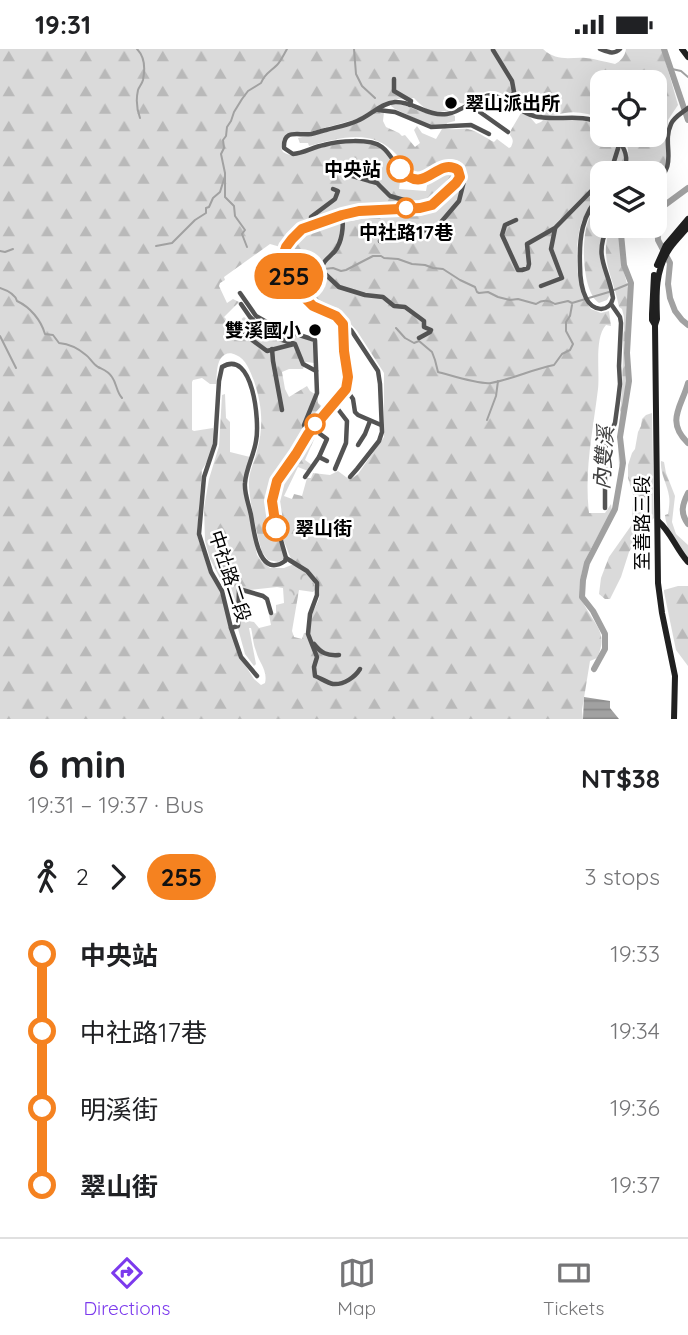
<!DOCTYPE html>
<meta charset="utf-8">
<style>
body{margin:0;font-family:Quicksand,"Noto Sans TC",sans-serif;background:#f6f6f6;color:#202124;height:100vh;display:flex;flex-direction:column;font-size:26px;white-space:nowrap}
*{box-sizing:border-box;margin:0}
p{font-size:23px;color:#757577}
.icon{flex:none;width:38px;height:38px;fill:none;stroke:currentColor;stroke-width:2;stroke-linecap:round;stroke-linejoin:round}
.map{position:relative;height:670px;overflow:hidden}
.details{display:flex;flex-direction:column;background:#fff;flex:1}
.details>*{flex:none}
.badge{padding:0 14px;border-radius:23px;font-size:24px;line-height:46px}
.tools{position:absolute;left:590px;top:21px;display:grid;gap:14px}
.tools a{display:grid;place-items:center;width:77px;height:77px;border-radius:14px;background:#fff;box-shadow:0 7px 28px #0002;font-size:35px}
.map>.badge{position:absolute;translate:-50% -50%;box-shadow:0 0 0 4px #fff}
.legs{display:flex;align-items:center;gap:10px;height:77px;padding:0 28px;font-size:23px}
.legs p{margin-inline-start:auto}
.overview{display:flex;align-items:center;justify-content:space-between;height:119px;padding:0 28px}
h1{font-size:38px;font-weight:700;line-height:52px}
ul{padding:0 28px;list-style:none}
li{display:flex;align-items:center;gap:24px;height:77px;font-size:26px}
li i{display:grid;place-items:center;width:10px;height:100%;margin:0 9px;background:currentColor}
li i::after{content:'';width:18px;height:18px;margin:-9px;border:5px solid;border-radius:50%;background:#fff}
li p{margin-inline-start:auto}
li:first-child i{background:linear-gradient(#0000 50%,currentColor 0)}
li:last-child i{background:linear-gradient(currentColor 50%,#0000 0)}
.status{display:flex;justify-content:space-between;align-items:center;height:49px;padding:0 35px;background:#fff;direction:ltr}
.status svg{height:19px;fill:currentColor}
.tab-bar{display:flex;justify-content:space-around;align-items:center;height:98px;border-top:2px solid #e0e0e0;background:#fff;font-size:19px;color:#757577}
.tab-bar a{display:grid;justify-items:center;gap:4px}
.tab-bar .active{color:#7c3aed}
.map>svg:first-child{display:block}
</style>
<div class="status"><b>19:31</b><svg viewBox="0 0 49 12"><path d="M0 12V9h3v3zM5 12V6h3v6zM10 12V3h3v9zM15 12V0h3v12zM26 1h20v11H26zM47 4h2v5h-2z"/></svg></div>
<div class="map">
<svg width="688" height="670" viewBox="0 0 688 670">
<defs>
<pattern id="forest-firs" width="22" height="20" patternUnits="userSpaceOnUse" patternTransform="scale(1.75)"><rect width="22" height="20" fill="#dadada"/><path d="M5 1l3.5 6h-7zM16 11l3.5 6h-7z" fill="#b9b9b9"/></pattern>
<pattern id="park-crowns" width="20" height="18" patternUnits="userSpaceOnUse" patternTransform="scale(1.75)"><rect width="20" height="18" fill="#dadada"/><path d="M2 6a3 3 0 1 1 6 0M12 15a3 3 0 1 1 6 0" fill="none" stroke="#b9b9b9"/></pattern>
<pattern id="water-rules" width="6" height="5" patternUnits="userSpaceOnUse" patternTransform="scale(1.75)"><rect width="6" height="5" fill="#a1a1a1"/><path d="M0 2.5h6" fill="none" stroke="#898989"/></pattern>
</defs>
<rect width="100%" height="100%" fill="#fff"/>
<g fill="url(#forest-firs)" fill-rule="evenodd">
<path d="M0 0H543C557 13 569 8 586 9 596 10 605 13 615 15 621 12 625 7 626 0H662L678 56 668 71 666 117 664 123 655 132 654 124H624C629 111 631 98 622 86H654V33H602V69C590 65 577 62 565 64 553 66 543 68 532 65 518 60 506 41 490 42 482 42 474 51 467 55L460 54 453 45 444 48 451 61C432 65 427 63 414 49L398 50 382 55 357 70 310 83H293L283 90 281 99 283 103C296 111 306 102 320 99 337 94 363 89 380 98 390 104 402 122 410 131V133L400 132 399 140 426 142 428 131C436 122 445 116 456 120L458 125C452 137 434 155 420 153L375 157 344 164 295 185 284 199 270 195 224 228 225 231 220 234 219 237 227 254 233 250 239 253 224 268 233 277 244 268 268 290 274 285 264 277 265 275 314 293V314L306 313 303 320H289L282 323 285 340 289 348 307 337 310 342 318 347V354L325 360 313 373 296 403 282 419 271 448 284 508V510L278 513 268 511 262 503C258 490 248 446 249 433 249 422 255 412 257 402 264 377 262 356 254 332 250 322 246 310 236 306 230 303 225 304 221 309 216 316 217 327 216 335H210L202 329 193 331 192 333V381L194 382 213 379 214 388 211 406 202 421 197 486 209 523 220 543 243 613 254 630 261 636 265 634C268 621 259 614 256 602 253 595 253 587 251 579H249L256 615 254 617 245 605 229 547 210 510 205 492 204 459 209 430 219 397 222 346 225 345 226 369 230 373V403L250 408 245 425 248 458 257 506 262 513 270 519H284L294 515C304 521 315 528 315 541L313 543 299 541 292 582 294 588 302 590 304 584H309C310 579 310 573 311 568 314 558 323 549 319 537 314 521 304 521 293 512 289 508 287 498 284 493 266 448 279 430 304 394L308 395 316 383V386L305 411 312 416 308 422 298 418 284 447 292 450 294 445 302 447 307 429H311L313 424 330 426 338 422 350 431 358 425 384 388V324L357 282 347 271 344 265 338 259 328 256 314 248 291 221 289 214 291 202 302 184 327 173 339 171 352 172 366 169 367 163 425 161C439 155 488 113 450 110 440 115 427 129 415 126 406 123 403 112 397 106 371 78 341 89 309 97L308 94H300L298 89 327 83 358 73 377 61 384 63 383 72 386 78 399 84 402 87 405 86 415 98 420 94 414 81 417 77 422 84 436 90 442 80 445 79C453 82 460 79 468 80 477 82 486 89 494 93L497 90 509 99 511 98C513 93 514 91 510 86L511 81 521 64 529 67 536 75 541 73 544 70H586L602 76V86H613C623 101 627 106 621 124H602V143C594 152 585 163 581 175 574 199 575 241 591 260L601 264 609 262 611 277 606 276C594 289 600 322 598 340 593 381 584 422 589 464H605L611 455 612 462C599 487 578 514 580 544 580 550 583 553 586 559 597 578 608 586 597 609L590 612 582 661 583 670H0ZM277 538 283 539 284 554 276 556V564L269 566 271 576 259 579 254 573 248 572 241 547 242 545 250 541Z"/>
<path d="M391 55H401L431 66H453L455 67V72L447 74 446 77 429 76 395 60 391 57Z"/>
<path d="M602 148V177H607C593 206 604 216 611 244L607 251 599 254C582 243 581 191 588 173 591 163 596 156 602 148Z"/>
<path d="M611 177H625L621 183 620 190 623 219 629 243 626 334 620 387 622 410 619 418 618 393 622 339 624 268 622 260 619 258C613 226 598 209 611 177Z"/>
<path d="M652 364 654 469 652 471 647 469 642 471 641 486 629 503 621 528 610 550H605L599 545 601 529 609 508 633 474 632 461 634 449 628 429V416L632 404 635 400 638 383 641 377 642 370 646 366Z"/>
<path d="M661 412 664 413 666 424 675 447 672 473 676 485 688 496V509C678 498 666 481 665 466L668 465C669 459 670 453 669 447 667 434 660 425 661 412Z"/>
<path d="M678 537H688V617L676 601 664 543V541Z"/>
</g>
<path fill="url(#park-crowns)" d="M293 516 305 524 313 536 310 541 298 540 293 554 288 552 290 535 284 520Z"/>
<path fill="url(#water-rules)" d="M584 648 610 652V659L619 670H583Z"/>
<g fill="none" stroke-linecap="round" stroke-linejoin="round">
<g stroke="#a1a1a1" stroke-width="2">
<path d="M137 0C145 8 145 21 143 31 142 35 139 38 138 41 136 50 137 61 140 69"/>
<path d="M354 0 356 25 362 37 375 49"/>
<path d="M672 20 681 22 688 28"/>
<path d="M156 197 172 194 195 171 206 164V159L209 158 213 149 220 143 225 127"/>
<path d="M247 198 242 185 245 181 235 167 234 157 225 148V124L221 105 224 99 223 91 226 87 227 78 231 72 234 63 242 50 248 42 261 34C265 24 270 23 277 16 281 12 284 5 287 0"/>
<path d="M0 202 5 203 13 200"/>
<path d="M292 207 298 209 318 220"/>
<path d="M324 220 333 219 341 222 346 221 373 207H381L384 209 398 210 412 215 425 216 433 219 443 220 460 231 475 238 477 243 479 244 488 243 498 248 510 251 518 250 536 255C543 250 549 251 555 255L568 252 572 254 609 243"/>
<path d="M0 239C6 241 15 245 17 252 30 258 41 271 45 285L53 286 59 294C69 295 78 299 86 306 90 309 93 315 98 318 104 321 108 322 112 328 117 335 116 342 122 349"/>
<path d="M614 241 631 234"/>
<path d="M396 279 405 289 414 294 419 292 432 303 435 311 438 323C450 326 480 336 491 334 513 330 533 320 554 316L562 305 570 301 573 295 566 282V273L570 267 572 256"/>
<path d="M0 287 16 319"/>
<path d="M487 371 496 347 498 332"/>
</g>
<g stroke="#a1a1a1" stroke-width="6">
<path d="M664 0 688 71"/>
<path d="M654 164 688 139"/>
<path d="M657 164 658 191 670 214 668 235 670 249 675 262 682 271 688 276"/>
<path d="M688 334C682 357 665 372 688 394"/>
<path d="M688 444C682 456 680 464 688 475"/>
<path d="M594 620 605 600V585L593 562 582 548 583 531 587 514 615 460 623 414 620 388 629 332 627 304 631 234 624 216 621 185 626 177"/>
</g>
<g stroke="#535353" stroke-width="4.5">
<path d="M600 0C608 3 614 6 620 0"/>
<path d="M493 1 512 32 514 43 509 55"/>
<path d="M394 30V42L411 52 410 56"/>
<path d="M473 54 477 61 508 83"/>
<path d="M378 61 395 63 431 78 471 76 489 85"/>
<path d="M615 86C625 99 630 109 623 124"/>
<path d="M328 120 377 134 390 147 411 153 416 159"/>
<path d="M609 124 611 122 620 93"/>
<path d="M654 134C680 116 661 97 671 75 674 68 682 64 688 59"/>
<path d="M602 145C581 165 579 190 580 217 580 228 581 239 586 249 592 262 609 265 613 249 608 218 593 209 608 177"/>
<path d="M342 166C344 177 342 193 335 202 329 209 323 211 321 221L339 238 365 246 383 248 394 257 405 258 424 272V278L431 281 430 283 419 289"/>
<path d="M516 171 505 176 502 186 518 221H522L528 219 529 215 527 195 555 179 602 131"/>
<path d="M311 176V168L335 150 338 142 333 140"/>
<path d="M380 192 392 188 436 179 459 152 464 132C459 128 461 123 456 119 443 109 428 135 411 130 398 125 393 106 382 98 370 89 338 92 324 96 313 98 304 104 293 105L284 99C283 79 298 87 311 85 316 84 321 82 326 81 337 78 348 76 357 72 370 67 381 54 395 53 413 52 428 68 447 65 462 63 477 47 491 46 500 46 521 64 534 67 556 73 581 63 602 75"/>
<path d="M541 237 562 229 551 200 555 180"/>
<path d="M240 244 256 267 277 279 315 291 317 344 304 376 308 385"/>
<path d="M241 255 250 268 270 287 295 295 303 315 316 322"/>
<path d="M344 276 351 281 378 322 380 335 382 383 379 392 357 420 350 428"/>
<path d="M240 282 267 302 294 295"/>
<path d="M272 300 273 312 282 361"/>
<path d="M346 340 353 350 355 363 358 366 381 376"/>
<path d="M334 355 347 372 346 394 335 420"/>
<path d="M312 379 327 390 319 408 327 412"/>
<path d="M358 396 365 385 370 372"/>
<path d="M305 428 319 408"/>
<path d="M605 459V401L607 392 615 374 618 352 620 335 619 317 621 274 620 268 611 255"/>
<path d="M286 509 307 522 317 534V546L310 565 308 585 317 608 314 618 315 627C320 629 328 634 333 635 344 636 355 628 360 620"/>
<path d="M231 579 238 577 239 540 263 547 267 550 271 564"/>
<path d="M314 595C321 604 327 607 339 606"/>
<path d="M257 627 241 608 231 579 222 542 211 523 199 485 204 428 215 395 219 332 222 318C253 299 260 373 256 392 254 406 246 419 245 434 244 444 249 456 251 466 254 481 258 531 285 512L286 509 273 463 272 452 277 432 286 417 296 405 308 385 346 340 348 328 344 302 343 275 336 267 313 257 299 243 284 218V204L287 198 302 180 342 166 359 162 420 159 432 156 456 134 460 128"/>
</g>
<g stroke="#202020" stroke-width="6">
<path d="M682 0 688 8"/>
<path d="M657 216 666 196 688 170"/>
<path d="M654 226 652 265V271L655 276"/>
<path d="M658 472C671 483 676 500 688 513"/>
<path d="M674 670 675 627 662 564 658 534 655 276 657 270C656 245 655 221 670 199 675 192 682 185 688 178"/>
</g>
</g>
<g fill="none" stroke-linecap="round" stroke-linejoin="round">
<defs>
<path id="line-1" d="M276 479 272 452 277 432 296 405 308 385 346 340 348 328 344 302 343 275 336 267 313 257 299 243 284 218V204L286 198 292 190 302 180 342 166 359 162 420 159 432 156 456 134 460 128 458 121C436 107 425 149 400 120"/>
</defs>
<use href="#line-1" stroke="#fff" stroke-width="16"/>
<use href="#line-1" stroke="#f58220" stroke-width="10"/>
</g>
<g fill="#000" stroke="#fff" stroke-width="2.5">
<circle cx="451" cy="54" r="7"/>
<circle cx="315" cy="281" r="7"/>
</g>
<g fill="#fff" stroke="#f58220" stroke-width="3.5">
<circle cx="400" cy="120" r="12"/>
<circle cx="406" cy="159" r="9"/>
<circle cx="315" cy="375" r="9"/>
<circle cx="276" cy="479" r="12"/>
</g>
<g text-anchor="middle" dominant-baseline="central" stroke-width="5" stroke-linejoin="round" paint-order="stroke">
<g font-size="19" font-weight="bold" fill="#000" stroke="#fff" text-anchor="start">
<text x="465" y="54">翠山派出所</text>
<text x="301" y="281" text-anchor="end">雙溪國小</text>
</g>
<g font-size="19" font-weight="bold" fill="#000" stroke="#fff" text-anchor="end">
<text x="381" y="120">中央站</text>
<text x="406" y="183" text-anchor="middle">中社路17巷</text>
<text x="295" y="479" text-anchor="start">翠山街</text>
</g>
<g font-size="19" fill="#000" stroke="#fff">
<text transform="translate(642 474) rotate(-90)">至善路三段</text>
<text transform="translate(230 527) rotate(72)">中社路二段</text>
</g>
<g font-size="21" font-style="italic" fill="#424242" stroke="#fff">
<text transform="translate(603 409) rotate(-86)">內雙溪</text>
</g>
</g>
</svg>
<div class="tools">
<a><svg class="icon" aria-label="locate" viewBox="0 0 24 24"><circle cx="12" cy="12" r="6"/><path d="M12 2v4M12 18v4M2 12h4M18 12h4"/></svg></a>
<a><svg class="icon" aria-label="layers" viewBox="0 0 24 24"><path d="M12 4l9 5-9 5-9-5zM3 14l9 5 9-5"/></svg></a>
</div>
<b class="badge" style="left:289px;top:227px;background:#f58220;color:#111">255</b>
</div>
<section class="details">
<div class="overview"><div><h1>6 min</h1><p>19:31 – 19:37 · Bus</p></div><b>NT$38</b></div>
<div class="legs"><svg class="icon" aria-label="walk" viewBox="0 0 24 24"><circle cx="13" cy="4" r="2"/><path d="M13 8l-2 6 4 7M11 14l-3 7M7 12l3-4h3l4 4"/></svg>2<svg class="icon" aria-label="forward" viewBox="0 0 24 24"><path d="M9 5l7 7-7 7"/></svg><b class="badge" style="background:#f58220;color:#111">255</b><p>3 stops</p></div>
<ul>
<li><i style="color:#f58220"></i><b>中央站</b><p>19:33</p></li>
<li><i style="color:#f58220"></i><span>中社路17巷</span><p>19:34</p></li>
<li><i style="color:#f58220"></i><span>明溪街</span><p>19:36</p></li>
<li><i style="color:#f58220"></i><b>翠山街</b><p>19:37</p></li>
</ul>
</section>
<nav class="tab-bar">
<a class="active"><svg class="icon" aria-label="directions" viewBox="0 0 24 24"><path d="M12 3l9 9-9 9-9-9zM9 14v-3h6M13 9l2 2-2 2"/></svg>Directions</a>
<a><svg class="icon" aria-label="map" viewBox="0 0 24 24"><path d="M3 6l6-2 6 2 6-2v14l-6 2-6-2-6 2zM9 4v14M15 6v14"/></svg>Map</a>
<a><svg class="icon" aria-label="tickets" viewBox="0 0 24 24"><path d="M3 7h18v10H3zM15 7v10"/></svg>Tickets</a>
</nav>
